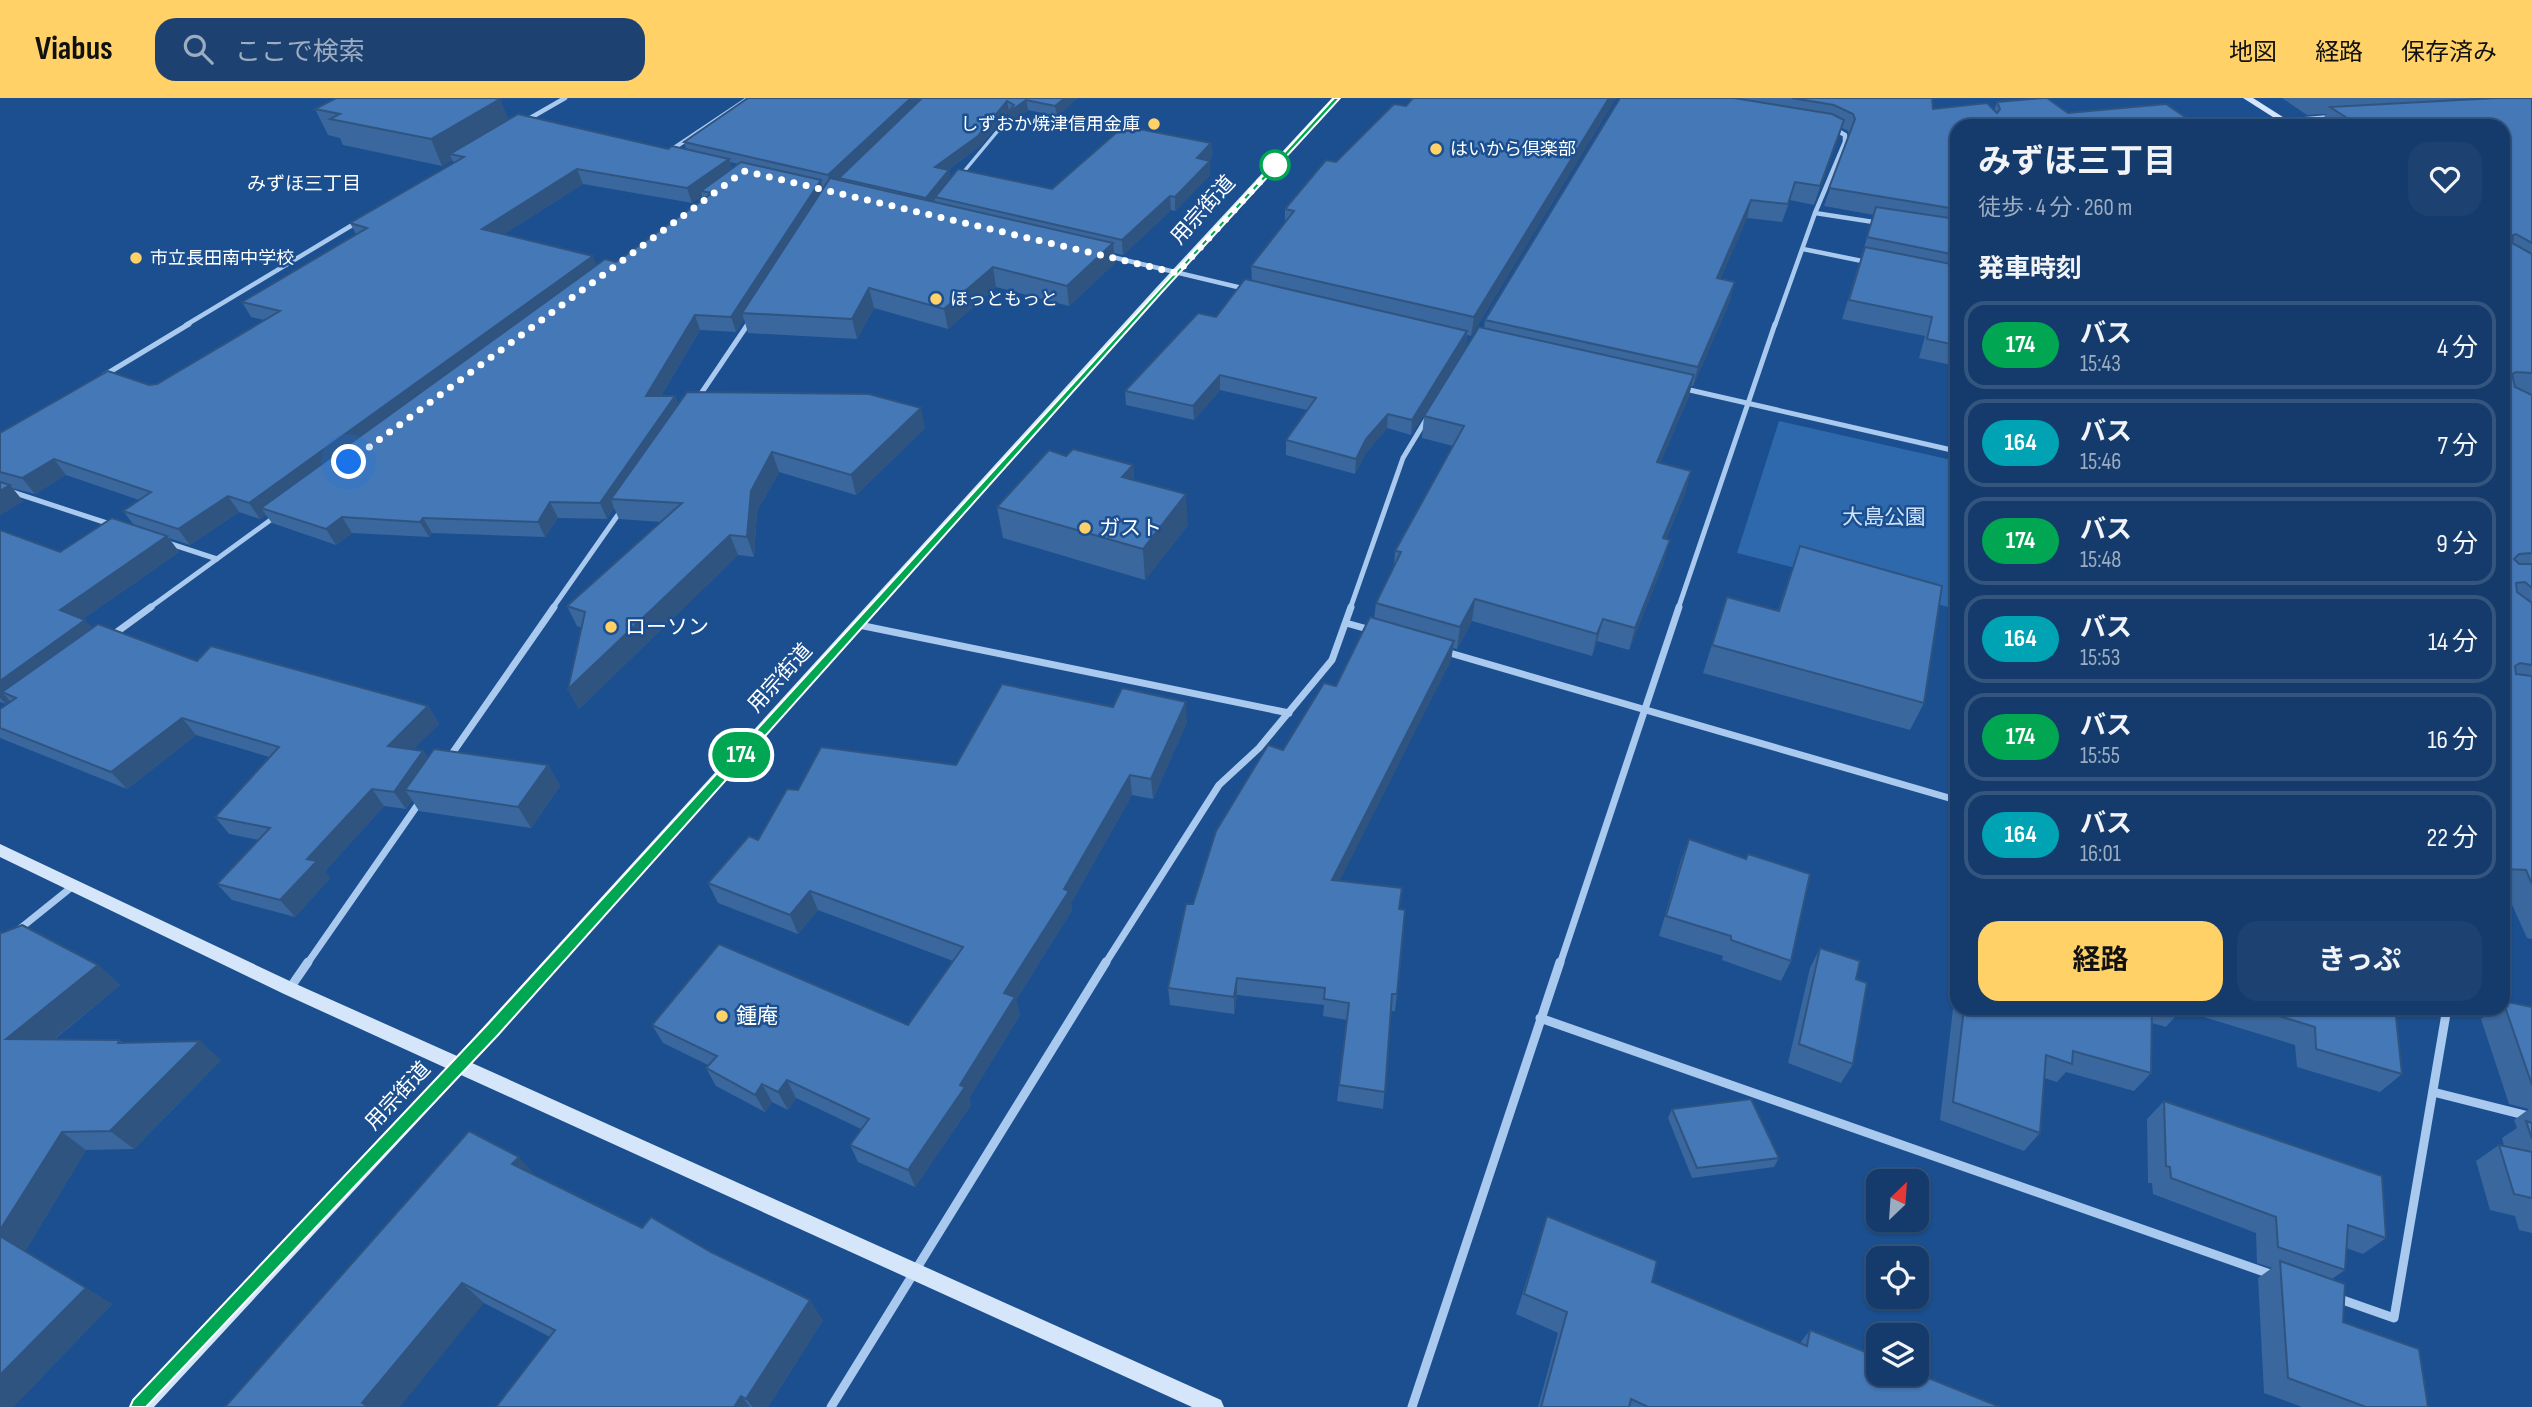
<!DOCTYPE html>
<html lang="ja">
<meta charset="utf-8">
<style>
body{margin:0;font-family:"Sofia Sans Condensed","Noto Sans JP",sans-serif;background:#1d4271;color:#f1f3f6;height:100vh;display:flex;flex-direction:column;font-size:26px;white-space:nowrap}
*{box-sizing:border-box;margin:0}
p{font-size:23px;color:#9dadc1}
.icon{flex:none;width:38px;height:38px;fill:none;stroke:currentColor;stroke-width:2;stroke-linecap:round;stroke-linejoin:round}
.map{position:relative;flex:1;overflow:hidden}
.side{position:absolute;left:1950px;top:21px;width:560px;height:896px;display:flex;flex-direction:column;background:#143b6b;border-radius:21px;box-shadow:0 2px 5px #0004,0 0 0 2px #33557e}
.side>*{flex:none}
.badge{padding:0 14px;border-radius:23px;font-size:24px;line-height:46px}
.needle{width:46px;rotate:25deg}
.buttons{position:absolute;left:1866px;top:1071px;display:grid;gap:14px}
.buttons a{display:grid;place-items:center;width:63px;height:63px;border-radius:14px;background:#143b6b;box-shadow:0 2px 5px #0004,0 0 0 2px #33557e;font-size:35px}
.you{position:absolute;width:35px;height:35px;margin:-18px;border:5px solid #fff;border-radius:50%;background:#1a73e8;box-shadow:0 0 0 10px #1a73e833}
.map>.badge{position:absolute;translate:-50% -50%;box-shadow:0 0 0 4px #fff}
h2{padding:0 28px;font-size:26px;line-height:63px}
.round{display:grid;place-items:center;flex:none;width:74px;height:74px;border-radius:21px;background:#1d4271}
.summary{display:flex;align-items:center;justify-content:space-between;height:119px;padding:0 28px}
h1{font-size:33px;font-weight:700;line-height:52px}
.action{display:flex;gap:14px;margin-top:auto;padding:14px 28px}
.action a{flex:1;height:80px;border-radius:21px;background:#ffd166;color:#111;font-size:28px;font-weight:700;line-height:80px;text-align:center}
.action a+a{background:#1d4271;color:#f1f3f6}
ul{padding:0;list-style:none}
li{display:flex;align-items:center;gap:21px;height:88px;margin:0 14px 10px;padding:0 14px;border:4px solid #33557e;border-radius:21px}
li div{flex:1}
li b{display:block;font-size:26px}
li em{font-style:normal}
li .badge{min-width:77px;font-weight:700;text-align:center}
header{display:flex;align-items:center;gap:42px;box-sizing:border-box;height:98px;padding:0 35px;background:#ffd166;color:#111}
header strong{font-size:33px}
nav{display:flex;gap:38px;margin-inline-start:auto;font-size:24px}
.search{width:490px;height:63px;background:#1d4271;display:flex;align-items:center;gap:18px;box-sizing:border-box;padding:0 24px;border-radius:21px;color:#9dadc1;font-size:26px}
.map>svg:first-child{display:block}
</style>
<header>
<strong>Viabus</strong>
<div class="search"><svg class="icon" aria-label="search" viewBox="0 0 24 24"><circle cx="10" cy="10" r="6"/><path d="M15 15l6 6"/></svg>ここで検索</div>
<nav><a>地図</a><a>経路</a><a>保存済み</a></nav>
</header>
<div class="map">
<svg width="2532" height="1309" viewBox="0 0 2532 1309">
<rect width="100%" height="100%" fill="#1b4f8f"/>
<path fill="#2e69ad" d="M1779 323 1956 363V511L1737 455Z"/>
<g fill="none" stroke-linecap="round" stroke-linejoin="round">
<path stroke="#a9c9ee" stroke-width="3.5" d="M961 77 1011 17"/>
<g stroke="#a9c9ee" stroke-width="4.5">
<path d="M525 23 565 0"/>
<path d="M2284 23 2332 19"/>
<path d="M671 52 749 0"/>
<path d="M1815 115 1880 125"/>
<path d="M1803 151 1867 164"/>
<path d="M1108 158 1246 191"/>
<path d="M186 227 359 123"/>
<path d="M747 227 750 223"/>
<path d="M1775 227 1815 115 1845 44V37L1833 30"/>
</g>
<g stroke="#a9c9ee" stroke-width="5">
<path d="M103 278 189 226"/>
<path d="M1681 290 1956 353"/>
<path d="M698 300 748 226"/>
<path d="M0 390 113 427"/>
<path d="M168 445 217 461"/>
<path d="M148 511 276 418"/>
<path d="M552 511 622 411"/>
<path d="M1350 511 1403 360 1427 320"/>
<path d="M1678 511 1775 226"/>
</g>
<g stroke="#a9c9ee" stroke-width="7">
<path d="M1346 525 1371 532"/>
<path d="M859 527 1289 615"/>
<path d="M110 539 151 509"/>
<path d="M1443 553 1956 702"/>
<path d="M449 660 554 509"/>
<path d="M17 833 73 788"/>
<path d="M307 866 421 702"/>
<path d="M1105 866 1219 687 1259 650 1332 562 1351 509"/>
<path d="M1560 866 1679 509"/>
</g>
<g stroke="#a9c9ee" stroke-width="9">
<path d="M290 890 308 864"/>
<path d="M1540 920 2273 1177"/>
<path d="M2433 994 2532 1019"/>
<path d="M2337 1200 2394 1220 2447 910"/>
<path d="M831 1309 1106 864"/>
<path d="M1412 1309 1560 864"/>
</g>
<g fill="#d6e6fa" fill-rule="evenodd">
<path d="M1332 0H1340L1161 195 472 965 1221 1302 1224 1309H1192L461 977 154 1309H130L133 1302 446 970 284 896 0 759V746L296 886 457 958 1155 191Z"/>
<path d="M2243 0H2253L2297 28H2287Z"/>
</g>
</g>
<g fill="#3a679d" fill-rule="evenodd">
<path d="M748 0H1078L1057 18 1028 12 1010 26 1009 13 980 48 948 72H949L950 80 1052 91 1211 45 1212 59 1209 62 1210 63V77L1175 113 1171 112 1123 157 1114 155 1115 165 1069 208 996 189 948 231 874 210 857 241 748 235 744 221 736 234 700 232 661 298H675L678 306 925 330 856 397 779 374 757 413 754 459 738 457 579 611 568 591 582 530 577 528 567 508 661 424 619 421 614 410 607 421 558 420 545 439 432 435 429 439 352 435 336 447 272 425 266 417 260 421 239 414 190 447 169 440 179 454 83 521 92 530 197 563 428 608 439 626 413 651 423 653 428 660 548 667 560 688 531 730 419 713 412 702 406 711 384 708 325 773 330 780 295 819 232 802 217 786 259 742 229 736 215 719 269 659 196 637 127 691 0 640V611L11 604 10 603 6 606 0 604V432L60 454 134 427 123 413 139 402 66 377 35 396 12 390 23 403 0 417V335L149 287 157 286 265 222 251 219 242 204 356 136 350 125 454 65 452 62 442 68 343 47 340 40 328 37 315 11 500 1 508 22 668 51H686L684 44ZM730 64 738 66 732 71ZM583 86 692 105 702 98 703 101 616 164 597 168 504 136Z"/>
<path d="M1413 0H1616L1471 238 1467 237 1466 248 1411 337 1387 330 1365 356 1355 376 1286 357V342L1307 312 1220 292 1194 322 1126 307 1125 293 1216 219 1252 182 1251 168 1285 125V111L1336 64 1406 8Z"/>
<path d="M1620 0H1932L1933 11 1994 13 1997 4 2043 0 1956 28V268L1919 260 1925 238 1842 221 1874 117 1824 108 1849 37 1848 33 1842 30 1814 107 1790 102 1782 124 1747 120 1720 181 1730 203 1693 288H1691L1689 298 1660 365 1691 373 1685 395 1666 441 1664 464 1629 552 1597 543 1592 558 1472 523 1457 551 1453 550 1451 562 1339 783 1399 811 1397 896 1395 913H1391L1383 1011 1337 1003 1347 922 1323 918 1324 907 1237 897 1234 916 1170 907 1168 890 1193 806 1283 652 1336 588 1374 521 1376 505 1394 468 1395 453 1453 348 1422 340 1424 318 1484 230 1485 222Z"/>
<path d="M2282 0H2532V841L2527 840 2505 791H2502V28H2323L2320 26 2326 16 2307 17Z"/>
<path d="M1066 358 1133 367 1134 382 1188 427 1145 482 1003 440 997 409Z"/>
<path d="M1800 448 1924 605 1910 632 1703 575 1727 499 1778 512Z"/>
<path d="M1187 624 1153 701 1132 697 1071 805 1072 812 1016 902 1020 917 969 1000 971 1007 915 1089 858 1064 850 1047 861 1031 796 1000 788 1012 772 1004 765 1014 716 988 706 970 708 967 663 945 652 927H908L953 863 818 812 798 836 718 805 708 785 758 742 798 692 956 667Z"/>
<path d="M1689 741 1791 863 1781 883 1722 862 1723 858 1659 838 1681 762Z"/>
<path d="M0 834 98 867 120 887 54 942H119L123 945 221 962 134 1051 86 1052 25 1153 112 1206 13 1309Z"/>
<path d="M1820 850 1856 881 1853 966 1841 985 1788 965 1810 870Z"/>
<path d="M1956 885V910H2395L2402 976 2380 994 2297 969 2295 947 2181 912 2166 929 2152 925 2151 975 2134 993 2066 974 2057 984 2044 980 2040 1035 2024 1053 1940 1022Z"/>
<path d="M2502 903 2532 909V1135L2519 1132 2515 1118 2490 1112 2476 1063 2499 1047 2504 1048 2502 1040 2517 1030 2514 1022 2529 1011 2509 1006 2481 921 2495 910H2502Z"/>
<path d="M2164 1003 2386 1140 2363 1156 2346 1150 2345 1172 2332 1181 2343 1224 2428 1309H2302L2264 1295 2258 1180 2272 1170 2257 1165 2256 1135 2153 1096 2152 1085H2148L2147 1021Z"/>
<path d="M1672 1011 1779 1060 1774 1069 1692 1080 1668 1020Z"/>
<path d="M536 1078 823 1222 768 1309H496L550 1239 484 1205 225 1309Z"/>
<path d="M1547 1118 1652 1184 1800 1245 1810 1232 2000 1309H1538L1558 1235 1516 1216Z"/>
</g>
<g fill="#305480">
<path d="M911 0H924L830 88 828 77Z"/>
<path d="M1065 0H1078L1057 18 1055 8Z"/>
<path d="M1609 0H1616L1471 238 1474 219Z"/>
<path d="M500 1 510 27 450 56 452 62 442 68 431 41Z"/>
<path d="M1026 2 1028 12 1010 26 1008 15Z"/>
<path d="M1007 3 1009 13 980 48 937 80 935 69Z"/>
<path d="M1844 22 1839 39 1814 107 1820 88Z"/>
<path d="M1211 45 1212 59 1197 74V60Z"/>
<path d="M729 61 733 75 701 93 702 98 692 105 687 90Z"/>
<path d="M1210 63V77L1175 113V99Z"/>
<path d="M577 71 583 86 489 146 482 131Z"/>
<path d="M949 72 951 83 935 99V102L928 111 926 100Z"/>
<path d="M821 82 824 96 742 215 744 221 736 234 731 219Z"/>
<path d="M1170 98 1171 112 1123 157 1122 142Z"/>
<path d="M1751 102 1747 120 1712 199 1717 180Z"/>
<path d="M1113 145 1115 165 1069 208 1067 188Z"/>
<path d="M593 158 599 173 261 410 266 417 260 421 249 405Z"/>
<path d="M993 169 996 189 948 231 944 211Z"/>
<path d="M1735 184 1730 203 1693 288 1698 269Z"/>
<path d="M869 190 874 210 857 241 852 221Z"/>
<path d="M695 217 700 232 652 313 646 298Z"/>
<path d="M1467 233 1466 248 1411 337 1412 322Z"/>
<path d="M1220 277V292L1194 322 1193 308Z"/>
<path d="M1694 277 1689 298 1651 386 1657 364Z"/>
<path d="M675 298 681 314 611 401 614 410 607 421 600 405Z"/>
<path d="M921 310 925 330 856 397 851 377Z"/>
<path d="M1388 316 1387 330 1365 356 1355 376 1356 361 1366 341Z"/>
<path d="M772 354 779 374 757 413 754 459 747 439 751 393Z"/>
<path d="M54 361 66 377 35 396 22 380Z"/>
<path d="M1133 367 1135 397 1122 379Z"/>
<path d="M1691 373 1685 395 1657 462 1663 440Z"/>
<path d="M10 387 23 403 0 417V393Z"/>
<path d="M1186 396 1188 427 1145 482 1143 451Z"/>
<path d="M228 398 239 414 190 447 178 431Z"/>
<path d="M550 404 558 420 545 439 538 424Z"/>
<path d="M342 419 352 435 336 447 326 431Z"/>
<path d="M423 420 432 435 429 439 420 424Z"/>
<path d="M730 437 738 457 579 611 568 591Z"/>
<path d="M167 438 179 454 73 528 60 512Z"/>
<path d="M1670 442 1664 464 1629 552 1635 530Z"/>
<path d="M1475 501 1472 523 1457 551 1460 529Z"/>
<path d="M1603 521 1597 543 1592 558 1597 536Z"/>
<path d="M85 522 98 538 2 594 10 603 6 606 0 600V583Z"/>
<path d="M1454 543 1451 562 1331 800 1332 782Z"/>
<path d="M1186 604 1187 624 1153 701 1151 681Z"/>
<path d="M428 608 439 626 400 665 388 648Z"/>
<path d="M182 620 196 637 127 691 111 674Z"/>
<path d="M423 653 434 670 405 692 412 702 406 711 394 694Z"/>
<path d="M548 667 560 688 531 730 518 709Z"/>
<path d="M1130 677 1132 697 1071 805 1072 812 1016 902 1020 917 969 1000 971 1007 915 1089 908 1072 960 987 1004 895Z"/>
<path d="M372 691 384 708 325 773 330 780 295 819 280 802 307 761Z"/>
<path d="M810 793 818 812 798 836 790 817Z"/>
<path d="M98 867 120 887 31 960 6 941Z"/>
<path d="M1237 880V897L1234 916V899Z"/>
<path d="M200 943 221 962 134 1051 110 1033Z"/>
<path d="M787 982 796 1000 788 1012 778 994Z"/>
<path d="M762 986 772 1004 765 1014 755 997Z"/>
<path d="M62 1034 86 1052 25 1154 0 1138V1132Z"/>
<path d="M519 1059 538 1081 512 1066Z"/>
<path d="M462 1185 484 1205 400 1309H368L362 1305Z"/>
<path d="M86 1190 112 1206 13 1309H0V1277Z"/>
<path d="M810 1202 823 1222 768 1309H753L746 1301Z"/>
<path d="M741 1298 750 1309H734Z"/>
</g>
<g fill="#4478b7" stroke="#305480" stroke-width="2">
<path d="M336 0H494L500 1 431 41 330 21 340 16 315 11Z"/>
<path d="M748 0H911L828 77 684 44Z"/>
<path d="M922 0H1065L1055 8 1026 2 1008 15 1014 7 1007 3 978 38 935 69 949 72 926 100 839 80Z"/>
<path d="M1413 0H1609L1474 219 1251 168 1294 113 1285 111 1326 62 1336 64 1394 6 1406 8Z"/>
<path d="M1620 0H1734L1832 16 1844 22 1820 88 1795 84 1788 106 1751 102 1717 180 1735 184 1698 269 1485 222Z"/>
<path d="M1792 0H1932L1933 11 1987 5 1997 15 2000 11 1997 4 2043 0H2047L2068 15 2166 6 2198 28H1956V111L1829 90 1855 21 1853 16 1834 7Z"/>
<path d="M2496 0H2532V145L2516 136 2513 137 2512 145 2532 156V275L2516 274 2512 276 2515 289 2532 297V455L2519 456 2514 461 2519 466H2532V490L2525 484 2516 485 2517 494 2532 505V567L2520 565 2515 568 2516 576 2532 578V786L2526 772 2505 771 2502 767V28H2348L2358 27 2330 9Z"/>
<path d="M518 16 668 51 672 48 729 61 687 90 577 71 482 131 593 158 249 405 228 398 178 431 123 413 151 394 54 361 22 380 0 374V335L108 273 149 287 157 286 280 213 242 204 367 130 350 125 464 59 450 56Z"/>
<path d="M1124 28 1211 45 1197 60 1210 63 1175 99 1170 98 1122 142 935 99 958 71 1052 91Z"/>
<path d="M741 64 821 82 731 219 695 217 646 298H675L600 405 550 404 538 424 423 420 420 424 342 419 326 431 261 410 605 161 616 164 712 95 701 93Z"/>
<path d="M830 80 1113 145 1067 188 993 169 944 211 869 190 852 221 742 215Z"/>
<path d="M1876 109 1956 121V157L1867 139Z"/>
<path d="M1865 149 1956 167V247L1927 241 1932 219 1849 202Z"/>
<path d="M1245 181 1467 233 1412 322 1388 316 1366 341 1356 361 1286 342 1316 300 1220 277 1193 308 1125 293 1198 215 1216 219Z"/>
<path d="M1479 229 1694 277 1657 364 1691 373 1663 440 1670 442 1635 530 1603 521 1597 536 1475 501 1460 529 1376 505 1401 454 1395 453 1464 328 1424 318Z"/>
<path d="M687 294 869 296 921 310 851 377 772 354 751 393 747 439 730 437 568 591 585 514 567 508 682 405 611 401Z"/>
<path d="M1073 351 1133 367 1122 379 1186 396 1143 451 997 409 1049 352 1066 358Z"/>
<path d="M0 384 10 387 0 393Z"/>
<path d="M112 420 167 438 60 512 85 522 0 583V432L60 454Z"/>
<path d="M1800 448 1942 488 1924 605 1712 547 1727 499 1779 513Z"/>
<path d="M1370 519 1454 543 1332 782 1402 790 1399 811 1405 812 1397 896H1392L1385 994 1339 987 1349 905 1324 901 1325 890 1237 880 1234 899 1168 890 1186 806H1193L1216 733 1268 647 1283 652 1324 585 1336 588Z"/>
<path d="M98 526 197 563 211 548 428 608 388 648 423 653 394 694 372 691 307 761 317 763 280 802 217 786 270 730 215 719 279 649 182 620 111 674 0 630V611L16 600 2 594Z"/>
<path d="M1002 586 1113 609 1122 590 1186 604 1151 681 1130 677 1064 791 1069 793 1004 895 1015 899 960 987 965 989 908 1072 850 1047 869 1021 787 982 778 994 762 986 755 997 706 970 717 958 652 927 719 846 908 927 963 849 810 793 790 817 708 785 749 738 758 742 787 691 798 692 821 649 956 667Z"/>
<path d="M434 651 548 667 518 709 405 692Z"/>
<path d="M1689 741 1746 761 1748 756 1810 776 1791 863 1731 842V838L1666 818Z"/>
<path d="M22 827 98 867 6 941 119 942 118 945 200 943 110 1033 62 1034 0 1132V834L2 835Z"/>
<path d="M1820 850 1860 863 1856 881 1867 885 1853 966 1799 946Z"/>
<path d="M2503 903 2532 909V987Z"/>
<path d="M1964 910H2152L2151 975 2073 953 2072 966 2046 957 2040 1035 1953 1004Z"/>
<path d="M2253 910H2395L2402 976 2316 951 2315 929Z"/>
<path d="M1751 1001 1779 1060 1697 1070 1672 1011Z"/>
<path d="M2164 1003 2382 1078 2386 1140 2348 1127 2345 1172 2278 1149 2276 1119 2171 1080 2170 1069 2166 1068Z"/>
<path d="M2526 1023 2532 1025V1041Z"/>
<path d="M469 1033 519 1059 512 1066 642 1130 651 1119 711 1154 810 1202 746 1301 741 1298 734 1309H496L555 1232 462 1185 362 1305 369 1309H225Z"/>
<path d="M2499 1047 2532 1054V1100L2514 1096Z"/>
<path d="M1547 1118 1657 1163 1652 1184 1807 1248 1810 1232 1878 1259V1276L1916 1275 2000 1309H1648L1631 1301 1629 1309H1541L1567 1214 1524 1196Z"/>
<path d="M0 1138 86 1190 0 1277Z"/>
<path d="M2280 1163 2345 1186 2343 1224 2419 1251 2428 1309H2366L2288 1280Z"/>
</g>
<path fill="#00a651" stroke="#fff" stroke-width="2" d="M1334 0H1340L1161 195 498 937 146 1309H130L133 1302 487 927Z"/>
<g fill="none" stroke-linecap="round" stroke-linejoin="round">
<path stroke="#fff" stroke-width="7" stroke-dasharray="0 12.6" d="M349 364 744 73 1177 175 1283 58 1275 67"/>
</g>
<g fill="#ffd166" stroke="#1b4f8f" stroke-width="2.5">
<circle cx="1154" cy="26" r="7"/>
<circle cx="1436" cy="51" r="7"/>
<circle cx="136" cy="160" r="7"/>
<circle cx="936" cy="201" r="7"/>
<circle cx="1085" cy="430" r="7"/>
<circle cx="611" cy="529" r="7"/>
<circle cx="722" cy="918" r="7"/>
</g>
<circle fill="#fff" stroke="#00a651" stroke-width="3.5" cx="1275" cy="67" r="14"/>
<g text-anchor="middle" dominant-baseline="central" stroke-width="5" stroke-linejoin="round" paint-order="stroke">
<g font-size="18" fill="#fff" stroke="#1b4f8f" text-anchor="start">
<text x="1140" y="26" text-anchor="end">しずおか焼津信用金庫</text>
<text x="1450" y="51">はいから倶楽部</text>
<text x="150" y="160">市立長田南中学校</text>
<text x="950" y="201">ほっともっと</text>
</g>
<g font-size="19" fill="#fff" stroke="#1b4f8f">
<text x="304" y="86">みずほ三丁目</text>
</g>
<g font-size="21" fill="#fff" stroke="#1b4f8f">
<text transform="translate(1203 112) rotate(-48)">用宗街道</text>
<text transform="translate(780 580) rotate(-48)">用宗街道</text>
<text transform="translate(398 998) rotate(-47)">用宗街道</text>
</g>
<g font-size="21" fill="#cfe3fa" stroke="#1b4f8f">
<text x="1884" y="419">大島公園</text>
</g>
<g font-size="21" fill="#fff" stroke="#1b4f8f" text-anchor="start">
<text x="1099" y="430">ガスト</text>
<text x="625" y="529">ローソン</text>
<text x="736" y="918">鍾庵</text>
</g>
</g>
</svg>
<div class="buttons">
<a><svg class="needle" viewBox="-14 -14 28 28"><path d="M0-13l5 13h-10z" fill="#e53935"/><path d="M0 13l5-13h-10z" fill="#9dadc1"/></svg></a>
<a><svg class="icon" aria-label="locate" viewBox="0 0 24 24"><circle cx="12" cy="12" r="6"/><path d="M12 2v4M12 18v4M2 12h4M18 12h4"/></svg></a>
<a><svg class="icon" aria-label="layers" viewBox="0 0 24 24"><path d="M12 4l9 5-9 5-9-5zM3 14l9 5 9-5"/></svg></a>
</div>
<div class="you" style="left:349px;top:364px"></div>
<b class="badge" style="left:741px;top:657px;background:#00a651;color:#fff">174</b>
<section class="side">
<div class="summary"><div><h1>みずほ三丁目</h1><p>徒歩 · 4 分 · 260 m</p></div><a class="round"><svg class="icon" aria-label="heart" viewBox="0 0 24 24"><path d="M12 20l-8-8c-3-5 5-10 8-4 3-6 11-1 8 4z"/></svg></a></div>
<h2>発車時刻</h2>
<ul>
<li><span class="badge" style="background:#00a651;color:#fff">174</span><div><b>バス</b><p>15:43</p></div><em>4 分</em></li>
<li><span class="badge" style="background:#00a3b4;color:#fff">164</span><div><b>バス</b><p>15:46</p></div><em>7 分</em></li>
<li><span class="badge" style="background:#00a651;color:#fff">174</span><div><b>バス</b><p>15:48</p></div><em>9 分</em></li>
<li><span class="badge" style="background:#00a3b4;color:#fff">164</span><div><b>バス</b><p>15:53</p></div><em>14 分</em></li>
<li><span class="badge" style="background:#00a651;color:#fff">174</span><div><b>バス</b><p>15:55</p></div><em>16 分</em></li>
<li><span class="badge" style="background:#00a3b4;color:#fff">164</span><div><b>バス</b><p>16:01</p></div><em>22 分</em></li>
</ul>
<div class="action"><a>経路</a><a>きっぷ</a></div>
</section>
</div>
